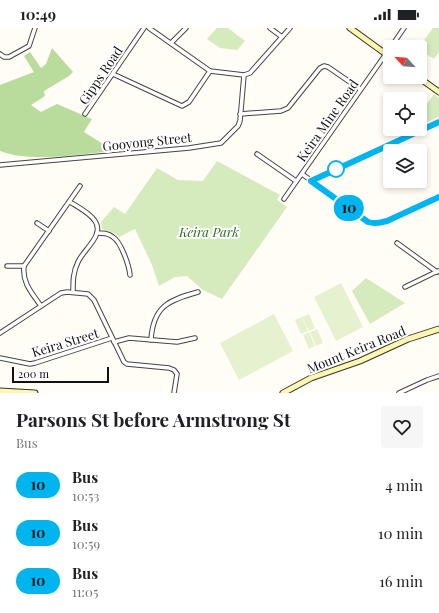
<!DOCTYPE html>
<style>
body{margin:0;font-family:"Playfair Display",serif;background:#f6f6f6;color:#202124;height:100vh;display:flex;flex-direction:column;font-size:15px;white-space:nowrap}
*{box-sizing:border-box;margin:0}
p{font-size:13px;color:#757577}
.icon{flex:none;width:22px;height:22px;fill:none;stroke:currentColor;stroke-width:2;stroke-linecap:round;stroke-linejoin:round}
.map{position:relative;height:365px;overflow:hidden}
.sheet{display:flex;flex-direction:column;background:#fff;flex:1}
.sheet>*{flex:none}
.badge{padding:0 8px;border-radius:13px;font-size:14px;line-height:26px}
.needle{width:26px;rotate:296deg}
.buttons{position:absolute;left:383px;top:12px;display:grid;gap:8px}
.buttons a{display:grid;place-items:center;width:44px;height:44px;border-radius:4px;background:#fff;box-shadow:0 2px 6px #0003;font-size:20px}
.scale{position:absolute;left:12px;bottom:10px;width:97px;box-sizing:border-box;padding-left:4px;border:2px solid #111;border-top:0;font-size:11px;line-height:14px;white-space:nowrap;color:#111;-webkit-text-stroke:3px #fff;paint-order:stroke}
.map>.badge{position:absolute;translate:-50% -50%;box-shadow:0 0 0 2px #fff}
.round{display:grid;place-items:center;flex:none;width:42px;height:42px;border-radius:4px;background:#f6f6f6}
.headline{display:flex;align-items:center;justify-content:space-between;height:68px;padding:0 16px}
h1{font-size:19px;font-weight:700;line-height:30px}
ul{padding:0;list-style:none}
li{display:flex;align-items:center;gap:12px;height:48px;padding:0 16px}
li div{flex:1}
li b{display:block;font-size:15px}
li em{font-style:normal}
li .badge{min-width:44px;font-weight:700;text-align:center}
.status{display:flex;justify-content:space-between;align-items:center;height:28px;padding:0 20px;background:#fff;direction:ltr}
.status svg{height:11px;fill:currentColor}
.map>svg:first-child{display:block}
</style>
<div class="status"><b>10:49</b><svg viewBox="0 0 49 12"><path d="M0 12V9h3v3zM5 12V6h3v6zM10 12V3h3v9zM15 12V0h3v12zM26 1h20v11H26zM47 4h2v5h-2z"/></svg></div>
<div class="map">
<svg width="439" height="365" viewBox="0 0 439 365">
<rect width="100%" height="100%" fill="#fffdf5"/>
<g fill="#d5ebbd">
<path d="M217 0H228L245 13 237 22 220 20 207 11Z"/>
<path d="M433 0H439V24L434 31 420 22 419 19Z"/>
<path d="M434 66 439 70V89L425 95 420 92V86Z"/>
<path d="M217 133 280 167 277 172 287 179 222 271 203 262 187 248 175 249 159 258 152 237 135 201 119 209 114 205 102 201 101 194 114 179 125 186 157 140 178 152 203 153Z"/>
<path d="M366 250 405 275 370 296 352 263Z"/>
</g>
<path fill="#b9dc9c" d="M52 20 73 44 69 48 44 63 45 68 31 77 41 84 57 76 92 91 84 104 114 123C81 126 30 135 0 123V57L34 44 24 28 30 24 41 40 46 36Z"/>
<g fill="#e6f2cf">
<path d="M341 255 363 299 336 313 314 269Z"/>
<path d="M274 286 293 323 239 352 220 315Z"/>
<path d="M309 286 315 300 309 303 302 289Z"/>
<path d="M302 289 308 303 301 306 295 292Z"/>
<path d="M317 301 323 315 316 318 310 304Z"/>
<path d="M309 304 315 318 309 321 303 307Z"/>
</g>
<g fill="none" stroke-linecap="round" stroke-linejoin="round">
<defs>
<g id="minor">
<path d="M149 0 210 43 244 47 250 45 290 0"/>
<path d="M270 0 282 9"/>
<path d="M171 15 186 0"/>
<path d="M391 19 404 0"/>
<path d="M0 26 4 29H9L29 18 35 0"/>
<path d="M113 46 182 78 189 74 210 43"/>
<path d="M85 86 144 0"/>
<path d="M240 86 281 83 288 80 320 40 324 38 328 39 360 61"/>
<path d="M257 126 296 153"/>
<path d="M0 137 189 120 221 115 238 98 240 93 244 47"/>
<path d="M302 146 368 193C374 196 380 195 387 193L439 169"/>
<path d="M311 153 439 94"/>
<path d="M284 171 390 20"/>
<path d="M70 174C78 179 90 185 95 193 105 207 83 222 78 234 73 244 73 253 73 264"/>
<path d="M37 195 49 203"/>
<path d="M97 205C103 205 108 205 113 209 121 214 129 237 130 247"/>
<path d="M397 215 437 244"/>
<path d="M7 238H24"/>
<path d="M405 259 438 243"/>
<path d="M41 278C32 265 22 255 24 238L80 158"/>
<path d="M0 305 61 265 67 264 88 266 94 272 124 334 127 336 169 340 174 342 177 346 174 365"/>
<path d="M151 312C153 278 169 272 198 264"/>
<path d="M114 314 129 310 177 314 195 310"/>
<path d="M0 330 30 336 35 335 112 310"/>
<path d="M399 365 427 352 439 348"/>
</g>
<g id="secondary">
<path d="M350 0 390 29"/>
<path d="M418 49 439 64"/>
<path d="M0 363 35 365"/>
<path d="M283 365 311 350 360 333 408 311 439 301"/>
</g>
</defs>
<use href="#minor" stroke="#444" stroke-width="5.5"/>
<use href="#secondary" stroke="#333" stroke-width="7"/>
<use href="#minor" stroke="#fff" stroke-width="3.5"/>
<use href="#secondary" stroke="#fff6b0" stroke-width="5"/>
</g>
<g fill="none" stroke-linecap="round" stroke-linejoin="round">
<defs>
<path id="line" d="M439 94 311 153 368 194C374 196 380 195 387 193L439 169"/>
</defs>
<use href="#line" stroke="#fff" stroke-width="9"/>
<use href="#line" stroke="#00b5ef" stroke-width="6"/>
</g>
<circle fill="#fff" stroke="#00b5ef" stroke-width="2" cx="336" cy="141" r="8"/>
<g text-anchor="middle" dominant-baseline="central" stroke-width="4" stroke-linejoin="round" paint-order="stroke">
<g font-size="13" fill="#111" stroke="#fff">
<text transform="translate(100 47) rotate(-56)">Gipps Road</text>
<text transform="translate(327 92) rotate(-55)">Keira Mine Road</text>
<text transform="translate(147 113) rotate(-6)">Gooyong Street</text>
<text transform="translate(65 314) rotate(-17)">Keira Street</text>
<text transform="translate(356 321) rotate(-22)">Mount Keira Road</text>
</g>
<g font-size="13" font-style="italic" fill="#2f6b1f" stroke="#fff">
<text x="209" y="203">Keira Park</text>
</g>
</g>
</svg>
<div class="buttons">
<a><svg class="needle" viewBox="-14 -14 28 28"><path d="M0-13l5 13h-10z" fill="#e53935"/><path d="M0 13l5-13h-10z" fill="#757577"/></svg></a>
<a><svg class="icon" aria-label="locate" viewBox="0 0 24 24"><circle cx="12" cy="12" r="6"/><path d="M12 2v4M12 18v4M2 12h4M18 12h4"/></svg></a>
<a><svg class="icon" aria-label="layers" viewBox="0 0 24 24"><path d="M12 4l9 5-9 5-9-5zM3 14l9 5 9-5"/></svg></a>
</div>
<div class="scale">200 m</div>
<b class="badge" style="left:349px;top:180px;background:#00b5ef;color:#111">10</b>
</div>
<section class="sheet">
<div class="headline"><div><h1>Parsons St before Armstrong St</h1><p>Bus</p></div><a class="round"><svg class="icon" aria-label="heart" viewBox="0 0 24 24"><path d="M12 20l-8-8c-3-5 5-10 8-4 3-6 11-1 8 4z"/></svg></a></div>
<ul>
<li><span class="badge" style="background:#00b5ef;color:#111">10</span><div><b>Bus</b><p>10:53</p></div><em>4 min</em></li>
<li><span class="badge" style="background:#00b5ef;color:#111">10</span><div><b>Bus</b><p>10:59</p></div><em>10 min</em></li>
<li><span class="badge" style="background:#00b5ef;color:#111">10</span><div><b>Bus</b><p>11:05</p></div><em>16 min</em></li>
</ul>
</section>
